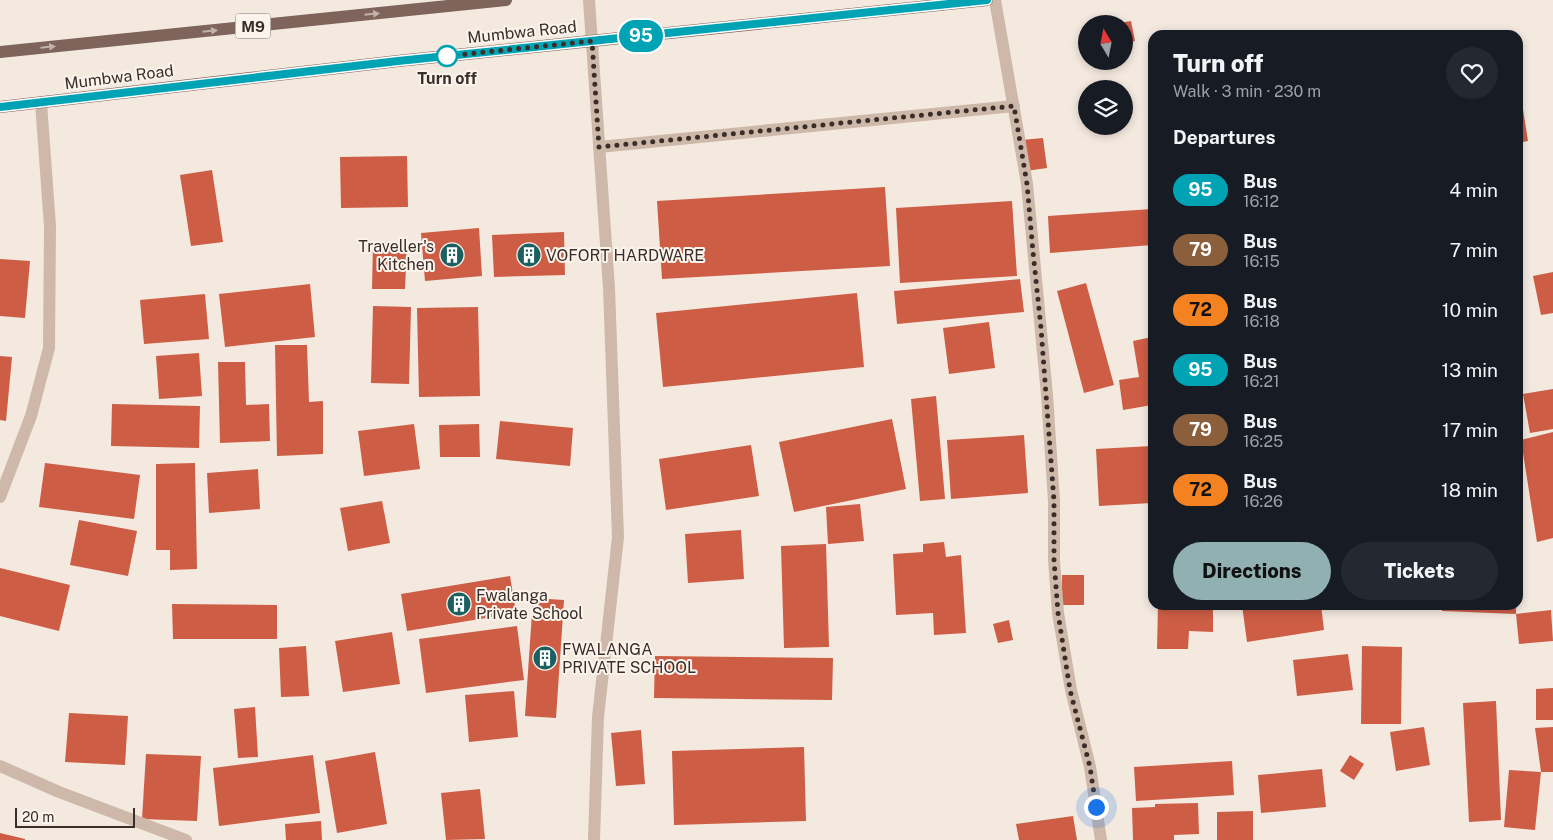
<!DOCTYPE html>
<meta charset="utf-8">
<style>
body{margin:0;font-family:"Public Sans",sans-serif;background:#242831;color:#f1f3f6;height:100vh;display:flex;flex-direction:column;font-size:19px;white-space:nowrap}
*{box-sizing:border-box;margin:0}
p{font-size:16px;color:#9ea1a6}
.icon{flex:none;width:28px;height:28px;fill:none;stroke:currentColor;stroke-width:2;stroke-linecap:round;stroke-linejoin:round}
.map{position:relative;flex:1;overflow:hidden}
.side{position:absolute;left:1148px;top:30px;width:375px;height:580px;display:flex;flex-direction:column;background:#171b24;border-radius:15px;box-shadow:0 2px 8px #0003}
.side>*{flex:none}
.badge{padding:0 10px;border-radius:16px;font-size:18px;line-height:32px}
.needle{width:32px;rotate:350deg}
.controls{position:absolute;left:1078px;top:15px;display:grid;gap:10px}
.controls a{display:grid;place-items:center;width:55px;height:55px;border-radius:50%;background:#171b24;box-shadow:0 2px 8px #0003;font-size:25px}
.scale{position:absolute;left:15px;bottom:12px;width:120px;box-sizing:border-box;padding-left:5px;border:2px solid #3b2e2a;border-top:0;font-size:14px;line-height:18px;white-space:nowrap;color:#3b2e2a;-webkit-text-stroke:4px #fbf4ec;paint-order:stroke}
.you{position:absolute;width:25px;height:25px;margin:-12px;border:4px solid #fff;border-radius:50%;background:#1a73e8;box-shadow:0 0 0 8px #1a73e833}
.map>.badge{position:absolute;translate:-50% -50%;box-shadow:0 0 0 2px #fff}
h2{padding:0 25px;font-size:19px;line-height:45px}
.round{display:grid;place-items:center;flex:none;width:52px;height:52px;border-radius:26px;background:#242831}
.summary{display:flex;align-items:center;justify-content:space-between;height:85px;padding:0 25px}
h1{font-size:24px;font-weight:800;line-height:38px}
.action{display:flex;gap:10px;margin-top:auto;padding:10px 25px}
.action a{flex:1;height:58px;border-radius:30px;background:#91b0b2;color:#111;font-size:20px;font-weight:800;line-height:58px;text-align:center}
.action a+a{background:#242831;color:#f1f3f6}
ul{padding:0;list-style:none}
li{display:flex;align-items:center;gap:15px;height:60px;padding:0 25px}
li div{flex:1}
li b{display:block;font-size:19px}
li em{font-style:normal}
li .badge{min-width:55px;font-weight:700;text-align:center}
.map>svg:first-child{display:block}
</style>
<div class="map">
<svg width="1553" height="840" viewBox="0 0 1553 840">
<rect width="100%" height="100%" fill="#f4e9df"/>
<g fill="#cd5d45">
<path d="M1131 21 1135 41 1124 44V24L1119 23Z"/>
<path d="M1518 109H1523L1528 141 1518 143Z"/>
<path d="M1043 138 1047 168 1026 171 1022 140Z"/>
<path d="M407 156 408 207 341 208 340 157Z"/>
<path d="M212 170 223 242 191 246 180 175Z"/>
<path d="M885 187 890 266 662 279 657 201Z"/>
<path d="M1012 201 1017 276 900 283 896 208Z"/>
<path d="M1152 209V245L1050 253 1048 216Z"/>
<path d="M479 228 482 276 425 281 421 233Z"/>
<path d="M564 232 565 275 494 277 492 235Z"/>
<path d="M373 242 407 243 405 289H372Z"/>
<path d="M0 259 30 261 25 318 0 316Z"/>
<path d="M1553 272V313L1541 315 1533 276Z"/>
<path d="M1020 279 1024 312 897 324 894 291Z"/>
<path d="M1086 283 1114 385 1084 393 1057 291Z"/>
<path d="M310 284 315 337 225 347 219 294Z"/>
<path d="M857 293 864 367 663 387 656 313Z"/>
<path d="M205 294 209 339 144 344 140 300Z"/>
<path d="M373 306 411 307 409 384 371 383Z"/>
<path d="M478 307 480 396 419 397 417 308Z"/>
<path d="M989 322 995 368 949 374 943 328Z"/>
<path d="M1152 337V405L1123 410 1119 380 1139 377 1133 341Z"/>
<path d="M275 345H307L309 402 323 401V454L277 456Z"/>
<path d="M199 353 202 396 159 399 156 356Z"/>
<path d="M0 356 12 357 6 421 0 420Z"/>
<path d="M218 362H245L246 405 269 404 270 441 220 443Z"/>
<path d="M1553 389V429L1530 433 1523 394Z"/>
<path d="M936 396 945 499 920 501 911 399Z"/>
<path d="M112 404 200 406 199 448 111 446Z"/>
<path d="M892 419 906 489 794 512 779 442Z"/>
<path d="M500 421 573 428 570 466 496 459Z"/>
<path d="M414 424 420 469 364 476 358 431Z"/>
<path d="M479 424 480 457H440L439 425Z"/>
<path d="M1553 432V538L1537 542 1521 440Z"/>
<path d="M1024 435 1028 493 951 499 947 440Z"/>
<path d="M751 445 759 496 666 510 659 459Z"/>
<path d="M1152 446V503L1099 506 1096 449Z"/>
<path d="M45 463 140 475 134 519 39 507Z"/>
<path d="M195 463 197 569 170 570V550H156V464Z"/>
<path d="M258 469 260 509 209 513 207 473Z"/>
<path d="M382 501 390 543 348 551 340 508Z"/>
<path d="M860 504 864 541 828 544 826 507Z"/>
<path d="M79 520 137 531 128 576 70 565Z"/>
<path d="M741 530 744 579 688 583 685 534Z"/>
<path d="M944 542 946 557 961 555 966 633 934 635 933 613 896 615 893 554 923 552V544Z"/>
<path d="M826 544 829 647 784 648 781 546Z"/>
<path d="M0 568 70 585 59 631 0 616Z"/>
<rect x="1062" y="575" width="22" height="30"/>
<path d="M510 576 516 613 407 631 401 594Z"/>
<path d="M533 598 564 600 556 718 525 716Z"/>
<path d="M172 604 277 605V639H173Z"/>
<path d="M1158 605H1213V632L1189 631 1188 649H1157Z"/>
<path d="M1242 605H1321L1324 630 1247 642Z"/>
<path d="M1442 605H1516V614L1442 611Z"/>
<path d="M1551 610 1553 641 1519 644 1516 614Z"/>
<path d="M1009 620 1013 640 998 643 993 624Z"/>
<path d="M517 626 524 680 426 693 419 639Z"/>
<path d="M392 632 400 684 343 692 335 641Z"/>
<path d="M306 646 309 696 281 697 279 648Z"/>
<path d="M1362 646 1402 647 1401 724H1361Z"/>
<path d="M1348 654 1353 690 1297 696 1293 660Z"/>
<path d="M655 656 833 658 832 700 654 698Z"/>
<path d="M1553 688V720H1536V689Z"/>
<path d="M514 691 518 737 469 742 465 695Z"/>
<path d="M1496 701 1501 820 1469 822 1463 703Z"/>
<path d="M255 707 258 757 238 758 234 709Z"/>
<path d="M69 713 128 716 125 765 65 762Z"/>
<path d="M1424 727 1430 765 1396 771 1390 732Z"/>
<path d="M1553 727V772H1541L1535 728Z"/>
<path d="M641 730 645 784 616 786 611 733Z"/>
<path d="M804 747 806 821 674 825 672 751Z"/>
<path d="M375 752 387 824 337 833 325 761Z"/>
<path d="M146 754 201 756 197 821 142 819Z"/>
<path d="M313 755 320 813 219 826 213 768Z"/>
<path d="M1350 755 1364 764 1354 780 1340 771Z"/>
<path d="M1232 761 1234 795 1136 801 1134 767Z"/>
<path d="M1322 769 1326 807 1261 813 1258 775Z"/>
<path d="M1509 770 1541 772 1535 830 1504 827Z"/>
<path d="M480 789 485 839 446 840 441 793Z"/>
<path d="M1198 803 1199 834 1174 835V840H1133L1132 808 1155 807V804Z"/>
<path d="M1253 811V840H1217V812Z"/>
<path d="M1073 816 1077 840H1019L1016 824Z"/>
<path d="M321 821 322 840H286L285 824Z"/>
<path d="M0 833 25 839V840H0Z"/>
</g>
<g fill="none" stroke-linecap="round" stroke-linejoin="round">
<g stroke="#ceb8aa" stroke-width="12">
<path d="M589 0 609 288 618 537 598 717 594 840"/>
<path d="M995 0 1027 184 1047 395 1054 501V560L1058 613 1071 690 1090 767 1101 840"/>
<path d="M599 147 1014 106"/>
<path d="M0 497 31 416 49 348 50 226 41 103"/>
<path d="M0 766 59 792 186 840"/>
</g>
<g stroke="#7e645a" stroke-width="12">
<path d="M0 52 506 0"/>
<path d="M0 107 398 61 987 0"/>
</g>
</g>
<defs><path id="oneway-solid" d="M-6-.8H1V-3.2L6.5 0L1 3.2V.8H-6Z" transform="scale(1.25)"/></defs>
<g fill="#c3b3aa">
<use href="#oneway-solid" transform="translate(372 14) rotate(-6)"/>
<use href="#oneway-solid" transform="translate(210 31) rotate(-6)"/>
<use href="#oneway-solid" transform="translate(48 47) rotate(-6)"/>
</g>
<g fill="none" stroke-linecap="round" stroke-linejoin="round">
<defs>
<path id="line" d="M0 107 398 61 987 0"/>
</defs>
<use href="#line" stroke="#fff" stroke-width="11"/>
<use href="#line" stroke="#00a3b4" stroke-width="8"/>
<path stroke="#3b2e2a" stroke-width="5" stroke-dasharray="0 9" d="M447 56 592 41 599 147 1014 106 1027 184 1033 252 1041 328 1054 501V560L1058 613 1070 690 1090 767 1096 807"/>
</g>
<defs>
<symbol id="building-disc" viewBox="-11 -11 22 22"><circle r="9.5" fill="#1c5f60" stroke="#fbf4ec"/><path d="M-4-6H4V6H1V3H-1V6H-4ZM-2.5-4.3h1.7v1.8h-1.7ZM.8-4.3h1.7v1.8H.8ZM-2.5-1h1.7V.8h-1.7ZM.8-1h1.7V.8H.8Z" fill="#fff"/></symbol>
</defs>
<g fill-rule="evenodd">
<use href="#building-disc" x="438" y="241" width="28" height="28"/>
<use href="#building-disc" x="515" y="241" width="28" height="28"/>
<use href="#building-disc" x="445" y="590" width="28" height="28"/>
<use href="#building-disc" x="531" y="644" width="28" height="28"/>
</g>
<circle fill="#fff" stroke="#00a3b4" stroke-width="2.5" cx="447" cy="56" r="10"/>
<g text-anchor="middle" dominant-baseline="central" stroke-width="4" stroke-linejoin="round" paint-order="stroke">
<rect fill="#fbf4ec" stroke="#756964" stroke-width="1" x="235.5" y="13.5" width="35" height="25" rx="4"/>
<g font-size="15" font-weight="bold" fill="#3b2e2a">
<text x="253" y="26">M9</text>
</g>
<g font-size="16" fill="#3b2e2a" stroke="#fbf4ec">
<text transform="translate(522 32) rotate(-6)">Mumbwa Road</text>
<text transform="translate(119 77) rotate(-7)">Mumbwa Road</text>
</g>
<g font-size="16" font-weight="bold" fill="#3b2e2a" stroke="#fbf4ec">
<text x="447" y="78">Turn off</text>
</g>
<g font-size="16" fill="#3b2e2a" stroke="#fbf4ec" text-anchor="start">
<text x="434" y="246" text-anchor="end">Traveller's<tspan x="434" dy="18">Kitchen</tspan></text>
<text x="546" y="255">VOFORT HARDWARE</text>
<text x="476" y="595">Fwalanga<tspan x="476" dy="18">Private School</tspan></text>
<text x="562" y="649">FWALANGA<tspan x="562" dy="18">PRIVATE SCHOOL</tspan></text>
</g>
</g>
</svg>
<div class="controls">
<a><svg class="needle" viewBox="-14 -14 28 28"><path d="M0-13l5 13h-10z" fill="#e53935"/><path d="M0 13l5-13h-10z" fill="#9ea1a6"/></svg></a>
<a><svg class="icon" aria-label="layers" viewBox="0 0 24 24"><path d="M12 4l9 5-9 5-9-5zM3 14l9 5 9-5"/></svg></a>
</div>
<div class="scale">20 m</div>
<div class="you" style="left:1096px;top:807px"></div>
<b class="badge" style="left:641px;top:36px;background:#00a3b4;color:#fff">95</b>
<section class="side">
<div class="summary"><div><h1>Turn off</h1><p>Walk · 3 min · 230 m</p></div><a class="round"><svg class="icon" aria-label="heart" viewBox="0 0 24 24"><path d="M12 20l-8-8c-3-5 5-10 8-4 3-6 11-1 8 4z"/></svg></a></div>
<h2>Departures</h2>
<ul>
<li><span class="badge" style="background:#00a3b4;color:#fff">95</span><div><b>Bus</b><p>16:12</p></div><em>4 min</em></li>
<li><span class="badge" style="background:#8b5e3c;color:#fff">79</span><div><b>Bus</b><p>16:15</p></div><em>7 min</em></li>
<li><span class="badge" style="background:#f58220;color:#111">72</span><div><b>Bus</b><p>16:18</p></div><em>10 min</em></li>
<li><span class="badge" style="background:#00a3b4;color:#fff">95</span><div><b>Bus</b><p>16:21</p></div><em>13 min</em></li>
<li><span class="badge" style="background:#8b5e3c;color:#fff">79</span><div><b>Bus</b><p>16:25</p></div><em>17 min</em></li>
<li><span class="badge" style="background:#f58220;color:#111">72</span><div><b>Bus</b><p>16:26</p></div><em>18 min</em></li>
</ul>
<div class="action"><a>Directions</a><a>Tickets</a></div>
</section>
</div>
